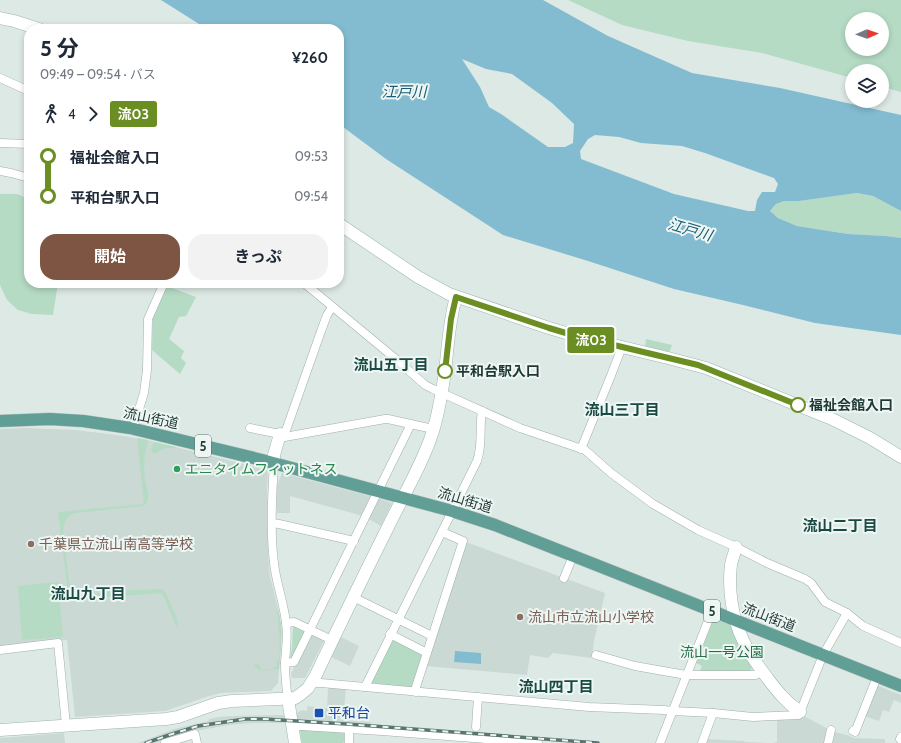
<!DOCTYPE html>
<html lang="ja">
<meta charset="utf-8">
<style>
body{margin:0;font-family:Cabin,"Noto Sans JP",sans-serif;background:#f2f2f3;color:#1f2937;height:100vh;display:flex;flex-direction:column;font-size:15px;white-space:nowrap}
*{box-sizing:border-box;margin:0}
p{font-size:13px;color:#747a83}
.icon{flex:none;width:22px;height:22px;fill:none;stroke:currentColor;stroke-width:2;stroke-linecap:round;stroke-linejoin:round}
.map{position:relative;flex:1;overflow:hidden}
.sheet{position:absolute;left:24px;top:24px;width:320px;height:264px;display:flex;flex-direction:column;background:#fff;border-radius:16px;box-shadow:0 2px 6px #0003}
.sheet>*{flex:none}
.badge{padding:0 8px;border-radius:3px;font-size:14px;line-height:26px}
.needle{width:26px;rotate:88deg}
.buttons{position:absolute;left:845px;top:12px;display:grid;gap:8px}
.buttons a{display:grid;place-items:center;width:44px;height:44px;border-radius:50%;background:#fff;box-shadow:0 2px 6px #0003;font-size:20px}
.map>.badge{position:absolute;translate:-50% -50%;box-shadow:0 0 0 2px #fff}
.legs{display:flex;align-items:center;gap:6px;height:44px;padding:0 16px;font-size:13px}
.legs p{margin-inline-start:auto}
.summary{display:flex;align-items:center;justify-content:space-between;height:68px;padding:0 16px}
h1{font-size:22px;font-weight:700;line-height:30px}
.primary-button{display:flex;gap:8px;margin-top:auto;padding:8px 16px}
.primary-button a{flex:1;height:46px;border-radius:16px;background:#7e5543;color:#fff;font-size:16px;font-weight:700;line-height:46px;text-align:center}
.primary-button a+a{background:#f2f2f3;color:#1f2937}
ul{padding:0 16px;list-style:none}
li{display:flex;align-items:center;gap:14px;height:40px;font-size:15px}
li i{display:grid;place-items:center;width:6px;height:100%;margin:0 5px;background:currentColor}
li i::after{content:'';width:10px;height:10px;margin:-5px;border:3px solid;border-radius:50%;background:#fff}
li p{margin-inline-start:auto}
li:first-child i{background:linear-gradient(#0000 50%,currentColor 0)}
li:last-child i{background:linear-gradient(currentColor 50%,#0000 0)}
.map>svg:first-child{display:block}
</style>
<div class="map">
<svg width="901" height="743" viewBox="0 0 901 743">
<rect width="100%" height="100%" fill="#dde9e5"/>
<g fill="#cbd9d4">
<path d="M26 428 76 430 117 435 147 440 268 470 267 486 268 556 270 576 279 613 282 631 278 683 271 691 221 693 206 697 189 703 165 711 75 717 67 640 0 647V429Z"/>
<path d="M282 473 373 497 363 516 290 496V513H277V486Z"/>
<path d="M377 498 392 503 381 526 367 518Z"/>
<path d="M466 542 605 593 594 641 592 658 553 653 548 658 530 655 527 675 426 666Z"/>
<path d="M313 634 325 639 305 678H292L291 674 310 635Z"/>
<path d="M341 637 359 646 350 666 331 657Z"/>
<path d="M876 685 901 695V703L894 700 889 712 883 710 879 721 864 716Z"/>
<path d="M331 687 346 688 344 709H341L340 720 371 722V729L297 723 295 714 302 710 307 711V706L327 708 328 689Z"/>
<path d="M284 715 285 723H254L228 725 191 732 155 743H138L174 729 208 721 209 719 218 717 232 716Z"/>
<path d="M802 715 832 731 850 736 853 738 885 739V743H890H773L777 742V719L788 718 800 719Z"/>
<path d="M64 733 65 743H0V738Z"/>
<path d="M705 739 744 741 745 742 769 743H704Z"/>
</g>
<g fill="#b5dbc4" fill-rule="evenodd">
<path d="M568 0H901V92L882 87V71H852V78L762 53 688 41 622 25ZM852 19H882V49H852Z"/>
<path d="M857 193 873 196 901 211V238L886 236 848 234 797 226 778 218 770 211 776 204 784 201H799Z"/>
<path d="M0 194H17L29 199V283H58L53 315 32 314 18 310 7 300 0 285Z"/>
<path d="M167 286 196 297 186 316 179 317 169 339 184 351 181 358 186 363 180 374 152 350 153 318Z"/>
<path d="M646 339 672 345 669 353 663 350 661 351 645 347Z"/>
<path d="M137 438 148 440C145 453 143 465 145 479 146 485 149 492 148 498 148 502 146 504 143 506L76 513C68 514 64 522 63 530L69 582 70 586 75 592 79 595 84 596 99 593 112 591 161 589 165 591 177 618 178 628H177L162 593 69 600 58 512 144 504Z"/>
<path d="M154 442 176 447V448H166L154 454 152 452 151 449Z"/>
<path d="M58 582 63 637 22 640 18 586Z"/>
<path d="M277 611H279V613C283 632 281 650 279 669L260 671 253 665 259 664 261 670 274 669V667H277L276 661H279V656L280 655 279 642H280Z"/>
<path d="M717 620 733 626 753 666 750 671H700L702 666 696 663 713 621Z"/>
<path d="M295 626 305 630 294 659 290 658 292 649 293 627Z"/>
<path d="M391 639 424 655 414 686 411 688 372 683 370 681Z"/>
<path d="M301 728 344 732V742L343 743H302L300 731Z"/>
</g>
<g fill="#83bcd0" fill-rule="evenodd">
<path d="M161 0H543L608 36 692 73 780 88 901 115V211L873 196 857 193 799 201H784L776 204 770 211 778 218 797 226 848 234 886 236 901 238V335L815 323 743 305 674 289 588 261 503 235 386 159 339 124V29H207ZM462 59 486 69 512 74 552 103 574 124 573 143 565 147H548L501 114 489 107 480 87ZM595 135 619 137 641 143 682 146 705 153 774 178 778 184 775 192H762L757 200 755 211H748L674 194 581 159 580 151 588 139Z"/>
<path d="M455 651 481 653V664L454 662Z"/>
</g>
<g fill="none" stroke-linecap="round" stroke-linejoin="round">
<defs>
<g id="street">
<path d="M0 78 29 91"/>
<path d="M0 143 29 144"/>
<path d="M0 171 11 173 29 178"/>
<path d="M304 283 397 360 425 385 433 389 520 428 585 450 611 473 653 504 698 530 736 547 767 563 805 579 811 583 825 602 847 613 863 626 901 643"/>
<path d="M250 428 280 434"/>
<path d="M134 429 135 422 144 393 147 370 148 319 164 283"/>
<path d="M284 436 320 334 327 315 332 307"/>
<path d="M279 438 385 419H388L433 429"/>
<path d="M581 449 610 378 622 347"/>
<path d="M274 463C272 496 270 530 274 563 276 583 284 603 286 623 288 636 286 649 285 662 285 675 286 686 288 699"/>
<path d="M272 523 279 524 354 541"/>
<path d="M564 578 573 556"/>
<path d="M353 597 432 636"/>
<path d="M286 623 294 622 332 640"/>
<path d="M390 634 427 653"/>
<path d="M0 650 58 643 66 725"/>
<path d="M596 655 635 666 686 675H756L762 671"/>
<path d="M285 663 294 662 411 424"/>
<path d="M311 683H321L589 707 664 710 672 711 713 713 753 717 799 715 823 655 847 613"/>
<path d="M365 687 477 461C483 445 479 427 482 411"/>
<path d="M416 692V687L463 541 442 532"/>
<path d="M293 726H301L382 731 538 743"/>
<path d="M476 727 478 697"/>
<path d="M853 731 855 732 877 677"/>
<path d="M901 737 900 739 901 740"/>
<path d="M165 743 195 734 197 743"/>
<path d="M349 743V729"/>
<path d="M660 743 712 611"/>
<path d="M702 743 713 713"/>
<path d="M828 743 831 730"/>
</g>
<g id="secondary">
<path d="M0 18 14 21 39 29"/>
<path d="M339 224 418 277 449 294 549 328 576 336 668 358 706 368 832 419 870 438 901 457"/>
<path d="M274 463V455L280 434"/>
<path d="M736 547C735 552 732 559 731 565 728 588 732 618 743 640 749 654 759 667 768 679 778 692 786 702 800 712"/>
<path d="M288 699 295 743"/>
<path d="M0 730 166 719 178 717 218 703 232 701 278 699 295 698 301 694 308 688 315 677C339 626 364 575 389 525 404 494 423 463 433 431 439 412 442 391 445 372 448 346 449 321 456 297"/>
</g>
<path id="primary" d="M0 421 50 419 66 420 83 421 130 428 262 460 452 511 495 525 614 572 901 686"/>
</defs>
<use href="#street" stroke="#a0b0ac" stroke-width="9"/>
<use href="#secondary" stroke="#9cb5af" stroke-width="13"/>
<use href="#primary" stroke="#bcc3c2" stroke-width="13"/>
<use href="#street" stroke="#fff" stroke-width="8"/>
<use href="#secondary" stroke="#fff" stroke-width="12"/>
<use href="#primary" stroke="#619f96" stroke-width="12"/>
<defs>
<path id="rail" d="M146 743 172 734 198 726 245 719H264L346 724 598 743"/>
</defs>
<use href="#rail" stroke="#597570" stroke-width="3.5"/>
<use href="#rail" stroke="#edf6f3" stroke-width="2" stroke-dasharray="6" stroke-linecap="butt"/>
</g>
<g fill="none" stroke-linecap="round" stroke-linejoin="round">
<defs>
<path id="line-1" d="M445 371 451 319 456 297 549 328 576 336 698 365 798 405"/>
</defs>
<use href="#line-1" stroke="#fff" stroke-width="9"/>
<use href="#line-1" stroke="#6b8e23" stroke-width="6"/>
</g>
<g fill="#fff" stroke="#6b8e23" stroke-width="2">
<circle cx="445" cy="371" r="7"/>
<circle cx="798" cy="405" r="7"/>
</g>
<circle fill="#2e9e5b" stroke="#edf6f3" stroke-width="1.5" cx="177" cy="469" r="4"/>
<g fill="#8d6e63" stroke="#edf6f3" stroke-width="1.5">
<circle cx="31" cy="544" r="4"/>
<circle cx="520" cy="617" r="4"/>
</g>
<rect fill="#1a4fb4" stroke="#edf6f3" stroke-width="1.5" x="314" y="708" width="10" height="10" rx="2"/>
<g text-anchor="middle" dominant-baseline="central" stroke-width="4" stroke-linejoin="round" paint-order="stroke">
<g fill="#edf6f3" stroke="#5d716d" stroke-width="1">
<rect x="195" y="435" width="16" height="22" rx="3"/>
<rect x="704" y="600" width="16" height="22" rx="3"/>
</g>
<g font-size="13" font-weight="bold" fill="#1f3834">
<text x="203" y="446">5</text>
<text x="712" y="611">5</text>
</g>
<g font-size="14" font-weight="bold" fill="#1f3834" stroke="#edf6f3" text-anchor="start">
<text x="456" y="371">平和台駅入口</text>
<text x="809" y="405">福祉会館入口</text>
</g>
<g font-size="14" fill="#1f3834" stroke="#edf6f3">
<text transform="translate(151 418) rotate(12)">流山街道</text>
<text transform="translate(465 500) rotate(17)">流山街道</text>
<text transform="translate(769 617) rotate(21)">流山街道</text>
</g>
<g font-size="14" fill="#27864d" stroke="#edf6f3" text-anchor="start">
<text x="185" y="469">エニタイムフィットネス</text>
</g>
<g font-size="14" fill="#785e54" stroke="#edf6f3" text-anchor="start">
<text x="39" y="544">千葉県立流山南高等学校</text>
<text x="528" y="617">流山市立流山小学校</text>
</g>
<g font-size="14" fill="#296f4c" stroke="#edf6f3">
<text x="722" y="652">流山一号公園</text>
</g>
<g font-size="14" fill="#164399" stroke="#edf6f3" text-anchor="start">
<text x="328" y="713">平和台</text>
</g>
<g font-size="15" font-style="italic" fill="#195b74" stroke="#edf6f3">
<text x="404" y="92">江戸川</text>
<text transform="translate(690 230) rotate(16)">江戸川</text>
</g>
<g font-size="15" font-weight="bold" fill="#1b4a44" stroke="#edf6f3">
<text x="391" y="365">流山五丁目</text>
<text x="622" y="410">流山三丁目</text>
<text x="840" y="526">流山二丁目</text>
<text x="88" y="594">流山九丁目</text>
<text x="556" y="687">流山四丁目</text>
</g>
</g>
</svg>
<div class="buttons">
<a><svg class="needle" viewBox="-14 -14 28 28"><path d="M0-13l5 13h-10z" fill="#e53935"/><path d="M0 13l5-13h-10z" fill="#747a83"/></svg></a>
<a><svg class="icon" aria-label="layers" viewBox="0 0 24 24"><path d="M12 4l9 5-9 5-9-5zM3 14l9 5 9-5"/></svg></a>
</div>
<b class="badge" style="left:591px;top:340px;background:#6b8e23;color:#fff">流03</b>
<section class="sheet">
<div class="summary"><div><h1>5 分</h1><p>09:49 – 09:54 · バス</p></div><b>¥260</b></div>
<div class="legs"><svg class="icon" aria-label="walk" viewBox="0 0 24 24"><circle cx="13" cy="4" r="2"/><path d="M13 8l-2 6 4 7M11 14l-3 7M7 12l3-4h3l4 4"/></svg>4<svg class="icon" aria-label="forward" viewBox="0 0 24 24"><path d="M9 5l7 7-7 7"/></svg><b class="badge" style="background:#6b8e23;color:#fff">流03</b></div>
<ul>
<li><i style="color:#6b8e23"></i><b>福祉会館入口</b><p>09:53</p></li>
<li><i style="color:#6b8e23"></i><b>平和台駅入口</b><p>09:54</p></li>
</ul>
<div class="primary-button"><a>開始</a><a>きっぷ</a></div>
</section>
</div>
